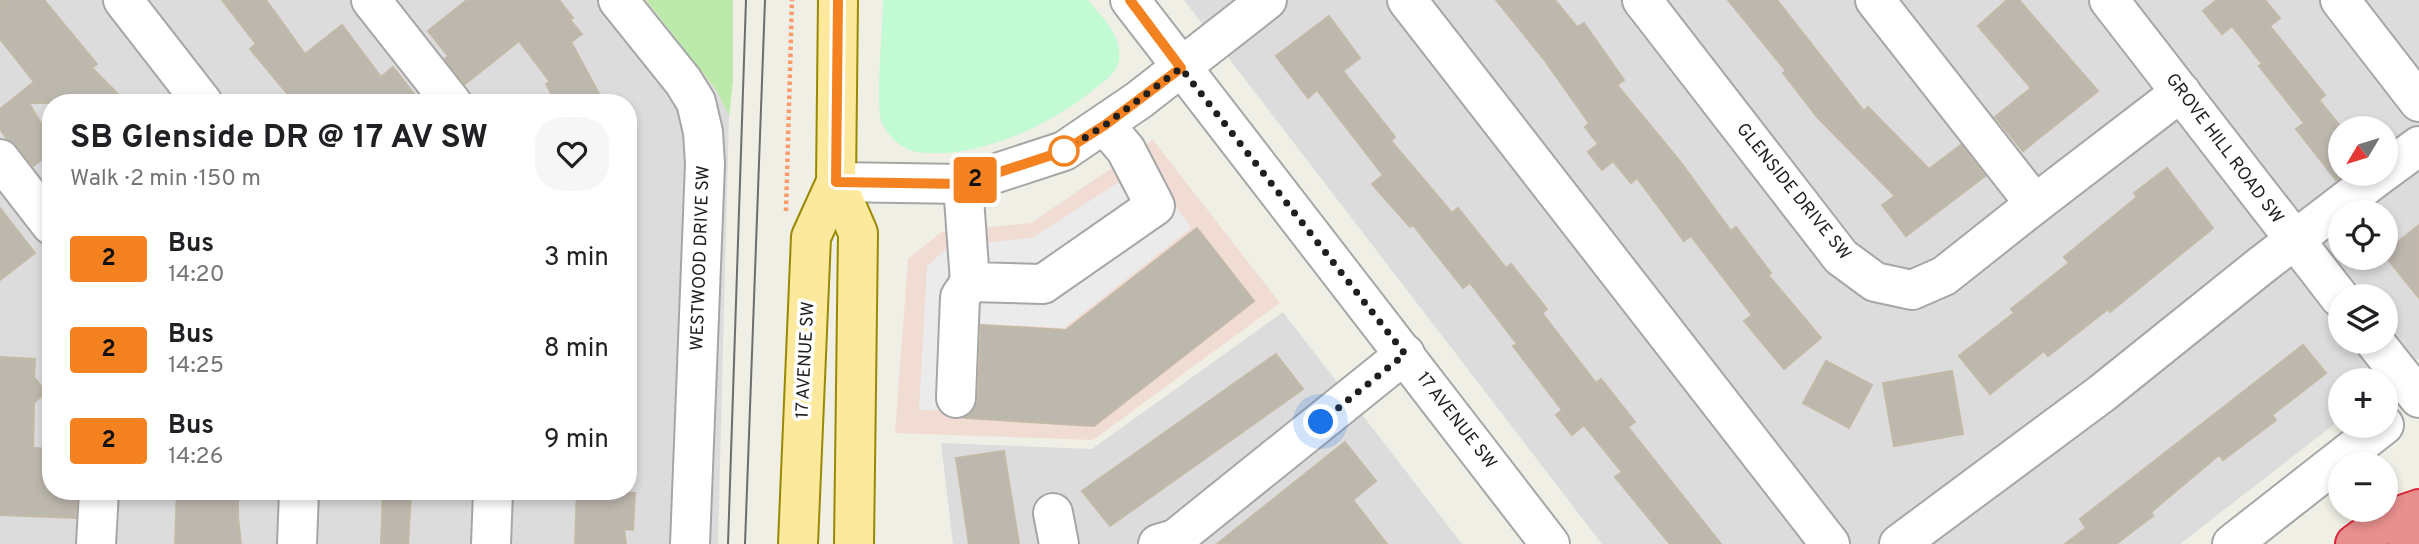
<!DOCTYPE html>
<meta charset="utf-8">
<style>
body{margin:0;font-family:Overpass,sans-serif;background:#f6f6f6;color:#202124;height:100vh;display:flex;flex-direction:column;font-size:26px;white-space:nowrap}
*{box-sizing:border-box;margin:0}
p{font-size:23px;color:#757577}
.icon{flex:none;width:38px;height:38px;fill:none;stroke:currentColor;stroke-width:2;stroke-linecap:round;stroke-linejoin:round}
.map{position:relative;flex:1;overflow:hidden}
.side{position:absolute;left:42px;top:94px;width:595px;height:406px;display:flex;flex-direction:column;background:#fff;border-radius:28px;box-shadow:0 4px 10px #0003}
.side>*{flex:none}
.badge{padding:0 14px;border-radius:5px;font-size:24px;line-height:46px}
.needle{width:46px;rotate:232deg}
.controls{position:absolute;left:2328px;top:116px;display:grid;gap:14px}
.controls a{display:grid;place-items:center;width:70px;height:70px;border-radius:50%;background:#fff;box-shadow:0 4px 10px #0003;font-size:35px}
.you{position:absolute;width:35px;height:35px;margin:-18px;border:5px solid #fff;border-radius:50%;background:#1a73e8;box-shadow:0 0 0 10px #1a73e833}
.map>.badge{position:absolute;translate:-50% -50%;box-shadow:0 0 0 4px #fff}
.round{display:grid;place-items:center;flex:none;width:74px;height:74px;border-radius:28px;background:#f6f6f6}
.headline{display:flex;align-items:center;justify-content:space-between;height:119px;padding:0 28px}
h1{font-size:33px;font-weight:700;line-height:52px}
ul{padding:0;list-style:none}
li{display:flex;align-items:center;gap:21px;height:91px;padding:0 28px}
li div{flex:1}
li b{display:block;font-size:26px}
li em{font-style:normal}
li .badge{min-width:77px;font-weight:700;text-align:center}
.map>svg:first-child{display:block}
</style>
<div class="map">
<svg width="2419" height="544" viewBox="0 0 2419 544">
<rect width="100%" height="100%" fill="#f0efe5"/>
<g fill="#dddcdc" fill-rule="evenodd">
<path d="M0 0H646L717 91 729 116 718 544H0ZM51 103H628V492H51Z"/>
<path d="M1184 0H2419V359L2385 385V380H2340V420L2180 544H1602ZM2340 128H2385V173H2340ZM2340 212H2385V257H2340ZM2340 296H2385V341H2340Z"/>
<path d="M1283 312 1462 544H953L941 443 1092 449Z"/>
</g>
<path fill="#f1dcd4" d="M1153 140 1280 303 1093 440 895 433 908 259 941 232 1031 223Z"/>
<path fill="#bceaab" d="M646 0H733V81L729 116 717 91Z"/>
<path fill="#c2fad3" d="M883 0H1088C1102 17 1123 36 1119 60 1116 75 1103 82 1092 91 1049 126 970 163 913 151 900 148 888 135 882 123 875 107 883 23 883 0Z"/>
<path fill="#ebebeb" d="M1147 164 1191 228 1064 328 963 323 954 411 919 410 927 266 950 246 1032 238Z"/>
<g fill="#bdb8ae" stroke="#c2b9a7" stroke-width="2">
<path d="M0 0H44L97 64 92 68 127 103H29L51 141V153L33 166 17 146 7 139 0 129V109L34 82 0 39Z"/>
<path d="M222 0H266L305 54 342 25 381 77 393 67 421 103H295L250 49 256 44Z"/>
<path d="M467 0H559L573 18 570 20 582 34 571 42 604 103H556L546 84 550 82 519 41 465 84 445 59 448 56 428 31Z"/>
<path d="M1496 0H1555L1577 27 1584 23 1624 80 1617 85 1679 160 1731 231 1736 227 1771 273 1768 275 1821 338 1784 369 1744 321 1752 315 1691 236 1684 241 1637 178 1631 183 1613 161 1602 170 1588 152 1598 144 1585 127 1589 123 1543 58Z"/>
<path d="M1728 0H1777L1864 111 1868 107 1929 169 1961 145 1985 176 1906 236 1882 205 1895 196 1818 118 1783 73 1786 71Z"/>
<path d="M2007 0H2019L2098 91 2023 151 1995 117 2031 88 1978 26Z"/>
<path d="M2217 0H2265L2280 18 2270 26 2325 95 2319 100 2340 126V178L2336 180 2296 129 2304 123 2259 66 2262 64 2232 26 2222 34 2203 11Z"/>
<path d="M1329 16 1360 58 1343 71 1395 137 1391 141 1452 213 1458 208 1506 268 1511 264 1547 309 1542 313 1596 383 1601 379 1635 422 1628 427 1721 544H1670L1615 477 1622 472 1584 425 1572 435 1556 415 1562 410 1513 346 1517 344 1470 283 1463 288 1413 225 1410 227 1372 184 1383 175 1317 90 1308 98 1276 56Z"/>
<path d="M2167 168 2213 228 2110 312 2108 309 2048 356 2044 351 1990 394 1959 356 2014 313 2011 309 2069 263 2064 257 2137 197 2134 193Z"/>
<path d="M0 208 35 253 0 280Z"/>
<path d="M2419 225V298L2385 256V252Z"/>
<path d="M1197 228 1254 301 1094 426 965 418 974 410 978 399 981 325 1066 330Z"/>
<path d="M2303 345 2326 373 2272 415 2276 420 2223 460 2219 455 2151 512 2153 516 2116 544H2065L2086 528 2080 519Z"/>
<path d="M1276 354 1303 389 1110 526 1082 491Z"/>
<path d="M0 357 35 359 34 377 41 386V396L34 403 33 448 51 449V492H77L76 518 0 515Z"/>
<path d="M1826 361 1872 385 1849 428 1803 403Z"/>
<path d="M1952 371 1963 434 1894 446 1883 383Z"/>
<path d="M1345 442 1376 481 1353 500 1387 544H1217Z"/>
<path d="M1004 451 1019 544H969L956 458Z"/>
<path d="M177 492H238V517L241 544H175Z"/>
<path d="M383 492H411L408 544H381Z"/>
<path d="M577 492 635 493 633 530 624 529 626 544H575Z"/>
</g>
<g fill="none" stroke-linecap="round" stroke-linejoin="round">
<defs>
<g id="minor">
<path d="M123 0 203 103"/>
<path d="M371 0 452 103"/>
<path d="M618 0 683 81 696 102 703 132 705 164 690 544"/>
<path d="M1130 0 1550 544"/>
<path d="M1407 0 1830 544"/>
<path d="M1642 0 1841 257 1875 282 1912 290 1944 276 2035 204 2181 92"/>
<path d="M1875 0 2035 204"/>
<path d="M2109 0 2340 298"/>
<path d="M2340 0 2419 102"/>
<path d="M0 159 51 225"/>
<path d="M2385 171 2419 146"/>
<path d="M836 182 963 184 1064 151 1139 100 1267 0"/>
<path d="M963 184 970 282 1043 284 1155 206 1126 150 1105 125"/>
<path d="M2374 341 2419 398"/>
<path d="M956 398 960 297 970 282"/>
<path d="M1053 513 1059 544"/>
<path d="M96 544 99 492"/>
<path d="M297 544 299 492"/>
<path d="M491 544 493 492"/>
<path d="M1158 544 1175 539 1405 354"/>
<path d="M1899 544 2101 394 2263 264 2382 173"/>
<path d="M2232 544 2384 425"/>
</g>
<g id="major">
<path d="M836 182 858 233 854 544"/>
<path d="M798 544 811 237 836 182 838 0"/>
</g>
<g id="highway">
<path d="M2355 544 2390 519 2419 509"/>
<path d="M2408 544 2419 535"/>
</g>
</defs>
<use href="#minor" stroke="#a6a6a6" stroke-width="42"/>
<use href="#major" stroke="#9a8900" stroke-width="42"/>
<use href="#highway" stroke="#dc243a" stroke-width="42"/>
<path stroke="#fb9a6b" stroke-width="4.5" stroke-dasharray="3.5 3.5" stroke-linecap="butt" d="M786 211 792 0"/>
<use href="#minor" stroke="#fff" stroke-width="38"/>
<use href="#major" stroke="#fce99e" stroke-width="38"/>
<use href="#highway" stroke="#e8908d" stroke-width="38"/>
<g stroke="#6d6d6d" stroke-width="2">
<path d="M728 544 746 0"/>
<path d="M745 544 765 0"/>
</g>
</g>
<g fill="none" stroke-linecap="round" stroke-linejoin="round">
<defs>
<path id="line" d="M838 0 836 182 963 184 1064 151 1105 125 1181 68 1130 0"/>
</defs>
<use href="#line" stroke="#fff" stroke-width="16"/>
<use href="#line" stroke="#f58220" stroke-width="10"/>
<path stroke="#1f1f1f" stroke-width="7" stroke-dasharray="0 12.6" d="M1064 151 1105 125 1181 68 1405 354 1321 422"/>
</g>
<circle fill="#fff" stroke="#f58220" stroke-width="3.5" cx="1064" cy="151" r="14"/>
<g text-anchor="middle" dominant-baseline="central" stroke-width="7" stroke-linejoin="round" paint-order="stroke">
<g font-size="18" fill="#1f1f1f" stroke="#fff">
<text transform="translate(2224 149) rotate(53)">GROVE HILL ROAD SW</text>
<text transform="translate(1793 192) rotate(51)">GLENSIDE DRIVE SW</text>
<text transform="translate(701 258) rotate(-88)">WESTWOOD DRIVE SW</text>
<text transform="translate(806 360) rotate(-87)">17 AVENUE SW</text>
<text transform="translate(1456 421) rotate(52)">17 AVENUE SW</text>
</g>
</g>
</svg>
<div class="controls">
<a><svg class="needle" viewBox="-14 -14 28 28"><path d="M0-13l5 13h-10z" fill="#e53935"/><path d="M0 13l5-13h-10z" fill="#757577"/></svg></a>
<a><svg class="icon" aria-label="locate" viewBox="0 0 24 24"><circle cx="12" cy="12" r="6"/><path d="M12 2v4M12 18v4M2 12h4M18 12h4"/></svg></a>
<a><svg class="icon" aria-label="layers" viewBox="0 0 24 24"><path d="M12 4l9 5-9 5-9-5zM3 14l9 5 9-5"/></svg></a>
<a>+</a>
<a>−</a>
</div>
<div class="you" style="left:1321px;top:422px"></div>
<b class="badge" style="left:975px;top:180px;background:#f58220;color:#111">2</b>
<section class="side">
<div class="headline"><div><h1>SB Glenside DR @ 17 AV SW</h1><p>Walk · 2 min · 150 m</p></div><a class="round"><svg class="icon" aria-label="heart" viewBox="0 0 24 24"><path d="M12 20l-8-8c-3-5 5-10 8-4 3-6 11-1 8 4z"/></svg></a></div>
<ul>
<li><span class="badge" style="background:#f58220;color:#111">2</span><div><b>Bus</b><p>14:20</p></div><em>3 min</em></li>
<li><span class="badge" style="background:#f58220;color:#111">2</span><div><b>Bus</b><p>14:25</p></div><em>8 min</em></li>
<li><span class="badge" style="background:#f58220;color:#111">2</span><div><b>Bus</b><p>14:26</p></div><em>9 min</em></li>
</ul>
</section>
</div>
